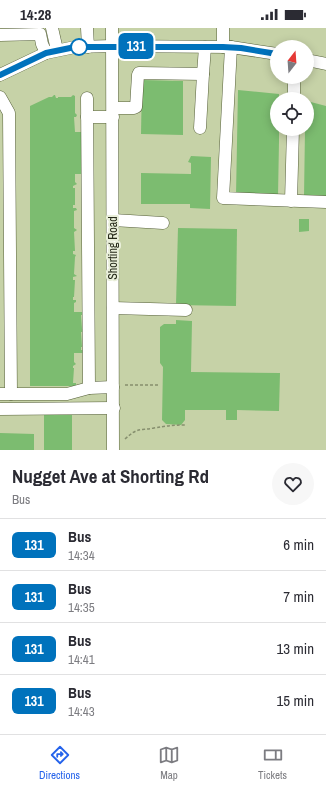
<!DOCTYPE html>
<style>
body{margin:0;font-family:"Archivo Narrow",sans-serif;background:#f7f7f7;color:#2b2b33;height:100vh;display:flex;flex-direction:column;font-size:15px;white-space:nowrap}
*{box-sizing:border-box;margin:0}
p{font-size:13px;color:#7c7c81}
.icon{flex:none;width:22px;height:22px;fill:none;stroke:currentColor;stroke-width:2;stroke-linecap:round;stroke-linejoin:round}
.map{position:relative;height:422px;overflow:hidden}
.sheet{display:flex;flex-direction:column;background:#fff;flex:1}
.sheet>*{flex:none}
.badge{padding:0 8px;border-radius:6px;font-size:14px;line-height:26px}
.needle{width:26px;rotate:17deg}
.buttons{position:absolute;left:270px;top:12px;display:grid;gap:8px}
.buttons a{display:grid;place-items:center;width:44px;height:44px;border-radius:50%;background:#fff;box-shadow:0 2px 10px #0003;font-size:20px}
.map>.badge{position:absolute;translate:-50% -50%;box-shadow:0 0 0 2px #fff}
.round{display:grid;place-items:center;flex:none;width:42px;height:42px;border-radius:21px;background:#f7f7f7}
.headline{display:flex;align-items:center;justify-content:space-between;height:68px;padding:0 12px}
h1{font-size:19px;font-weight:800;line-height:30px}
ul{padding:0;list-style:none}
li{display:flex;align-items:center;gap:12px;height:52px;padding:0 12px;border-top:1px solid #e1e1e2}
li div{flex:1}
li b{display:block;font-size:15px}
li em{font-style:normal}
li .badge{min-width:44px;font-weight:700;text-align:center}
.status{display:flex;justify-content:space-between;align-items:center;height:28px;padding:0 20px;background:#fff;direction:ltr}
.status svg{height:11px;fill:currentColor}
.tabs{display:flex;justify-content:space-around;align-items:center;height:56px;border-top:1px solid #e1e1e2;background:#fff;font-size:11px;color:#7c7c81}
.tabs a{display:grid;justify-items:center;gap:2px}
.tabs .on{color:#2563eb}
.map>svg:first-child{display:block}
</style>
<div class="status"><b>14:28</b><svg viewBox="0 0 49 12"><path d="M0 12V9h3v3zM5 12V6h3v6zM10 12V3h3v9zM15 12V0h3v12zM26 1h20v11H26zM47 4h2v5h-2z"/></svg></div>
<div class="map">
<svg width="326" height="422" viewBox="0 0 326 422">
<rect width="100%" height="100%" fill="#c6d2a7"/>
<g fill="#7cbc70">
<path d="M142 52 183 53V107L141 106Z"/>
<path d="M238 62 279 66V71H277V101H279V113L278 168 236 167Z"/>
<path d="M54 67H55L56 70H58V69H71L73 67 75 68V85L77 87 76 89H74L75 104H82L83 107 81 108V110H82V122H81V124L83 125V139H81V142H84L83 146H75V154L77 156 73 158V160H75V177H73V180H76L77 182 74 183V200L77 202 74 204 75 223H73V226L76 227 75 229 74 246 77 248 73 249V252H75L74 269H73V272H76V274L74 275V284H83L84 287H81L82 301H83V304H81L82 319H81V322H83V325H74V334L76 336 73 338V340H74L73 355H76V358H30V78L49 69H52Z"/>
<path d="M307 73 326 78V170L304 169 305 101H307Z"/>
<path d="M191 128 211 129 210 181 190 180V176H141V145L191 146V135L188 134Z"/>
<path d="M299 191H309V203L299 204Z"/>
<path d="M178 200 237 201 236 278 176 277Z"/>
<path d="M176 292 192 293 191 344 280 345 279 383 237 382V392H226V382H185V392L181 397 166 396 162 392 163 339 160 335V299L164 296H176Z"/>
<rect x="44" y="387" width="28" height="35"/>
<path d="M0 405 34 406V422H0Z"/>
</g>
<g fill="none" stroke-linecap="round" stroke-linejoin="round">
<defs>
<g id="minor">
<path d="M52 0 57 22"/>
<path d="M87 0 88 19"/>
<path d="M112 0 113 422"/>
<path d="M223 0V19"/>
<path d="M0 7 40 6 42 16 46 25"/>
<path d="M231 19 223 170 326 174"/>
<path d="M307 32 326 36"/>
<path d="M0 47 46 25 75 19 113 18 231 19 277 26"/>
<path d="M0 69 9 85 11 366H0"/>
<path d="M87 70 89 360"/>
<path d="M294 71V49"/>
<path d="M113 80H134L136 79 138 47 139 45 203 46 205 19"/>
<path d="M87 89H113"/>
<path d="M200 100 203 46"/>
<path d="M291 173 293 101"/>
<path d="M113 192 163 195"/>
<path d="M113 280 186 282"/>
<path d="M11 366H67L89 360 113 359"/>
<path d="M0 381 114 380"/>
</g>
</defs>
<use href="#minor" stroke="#56603a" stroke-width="13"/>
<g stroke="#868f6e" stroke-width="1.5" stroke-dasharray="3 2" stroke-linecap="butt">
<path d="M125 357H158"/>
<path d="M125 411C138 399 139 403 154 400 166 398 173 397 186 397"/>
</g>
<use href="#minor" stroke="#fff" stroke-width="12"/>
</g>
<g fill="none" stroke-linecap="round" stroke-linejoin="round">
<defs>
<path id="line" d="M0 47 46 25 75 19H223L241 20 277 26"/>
</defs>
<use href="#line" stroke="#fff" stroke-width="9"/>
<use href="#line" stroke="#0072bc" stroke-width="6"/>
</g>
<circle fill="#fff" stroke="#0072bc" stroke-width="2" cx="79" cy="19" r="8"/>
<g text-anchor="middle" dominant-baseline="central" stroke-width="4" stroke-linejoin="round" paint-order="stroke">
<g font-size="12" fill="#252919" stroke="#e9efda">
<text transform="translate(113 220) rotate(-90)">Shorting Road</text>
</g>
</g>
</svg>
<div class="buttons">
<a><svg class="needle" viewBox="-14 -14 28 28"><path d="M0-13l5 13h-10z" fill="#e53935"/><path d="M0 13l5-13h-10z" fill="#7c7c81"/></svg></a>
<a><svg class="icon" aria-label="locate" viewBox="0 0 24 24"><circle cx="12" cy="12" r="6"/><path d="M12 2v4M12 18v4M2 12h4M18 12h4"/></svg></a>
</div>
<b class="badge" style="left:136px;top:18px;background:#0072bc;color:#fff">131</b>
</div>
<section class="sheet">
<div class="headline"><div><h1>Nugget Ave at Shorting Rd</h1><p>Bus</p></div><a class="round"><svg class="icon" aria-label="heart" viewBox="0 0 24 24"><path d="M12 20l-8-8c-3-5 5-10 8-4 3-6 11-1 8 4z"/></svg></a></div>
<ul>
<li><span class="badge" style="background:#0072bc;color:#fff">131</span><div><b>Bus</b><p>14:34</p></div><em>6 min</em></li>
<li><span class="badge" style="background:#0072bc;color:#fff">131</span><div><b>Bus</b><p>14:35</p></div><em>7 min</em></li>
<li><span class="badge" style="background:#0072bc;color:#fff">131</span><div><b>Bus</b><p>14:41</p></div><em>13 min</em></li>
<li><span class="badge" style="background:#0072bc;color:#fff">131</span><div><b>Bus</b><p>14:43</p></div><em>15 min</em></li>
</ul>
</section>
<nav class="tabs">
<a class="on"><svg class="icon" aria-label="directions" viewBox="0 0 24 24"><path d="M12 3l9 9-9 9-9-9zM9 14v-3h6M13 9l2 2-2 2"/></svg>Directions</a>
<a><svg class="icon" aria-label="map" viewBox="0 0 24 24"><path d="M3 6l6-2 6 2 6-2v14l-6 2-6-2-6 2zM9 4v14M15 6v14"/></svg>Map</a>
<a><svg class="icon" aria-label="tickets" viewBox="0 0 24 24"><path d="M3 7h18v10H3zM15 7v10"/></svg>Tickets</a>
</nav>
